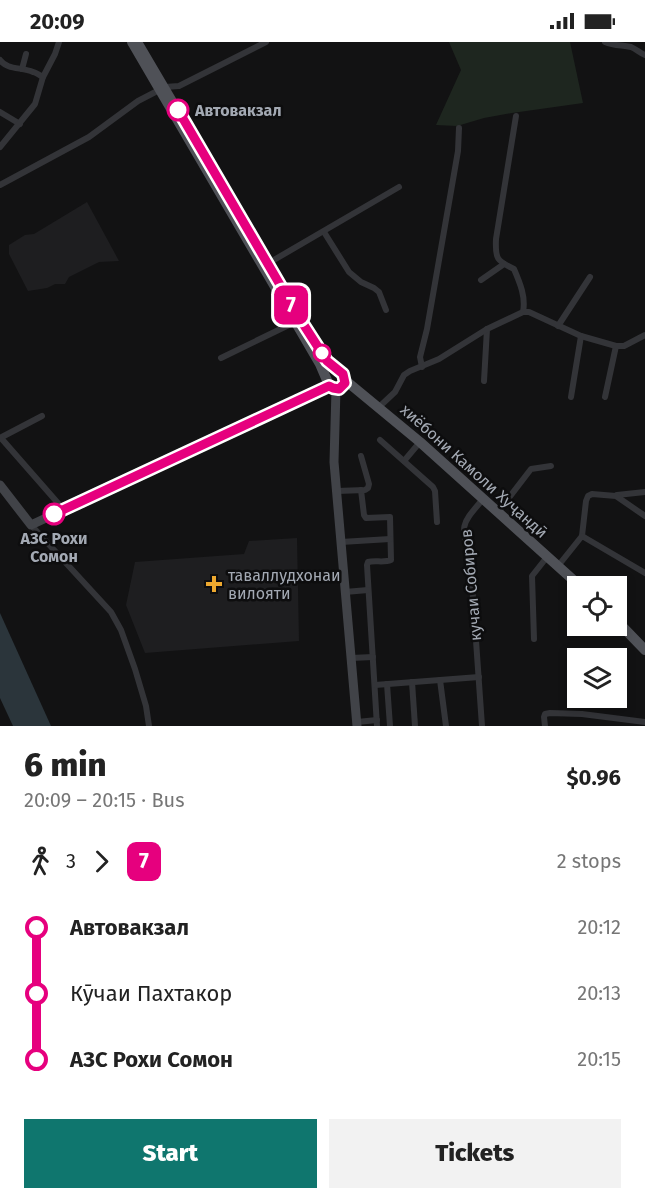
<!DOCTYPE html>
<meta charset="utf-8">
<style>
body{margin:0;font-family:"Fira Sans",sans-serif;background:#f2f2f2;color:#222;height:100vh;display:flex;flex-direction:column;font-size:22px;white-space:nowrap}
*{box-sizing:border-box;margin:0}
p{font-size:20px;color:#767676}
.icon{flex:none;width:33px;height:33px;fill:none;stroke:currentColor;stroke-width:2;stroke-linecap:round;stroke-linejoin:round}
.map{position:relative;height:684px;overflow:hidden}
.panel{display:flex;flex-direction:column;background:#fff;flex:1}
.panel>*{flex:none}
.badge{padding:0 12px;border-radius:9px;font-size:21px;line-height:39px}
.buttons{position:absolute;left:567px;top:534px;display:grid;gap:12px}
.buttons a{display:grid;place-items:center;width:60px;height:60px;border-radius:0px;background:#fff;box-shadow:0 3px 9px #0003;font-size:30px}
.map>.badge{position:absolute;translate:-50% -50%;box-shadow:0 0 0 3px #fff}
.legs{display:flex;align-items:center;gap:9px;height:66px;padding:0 24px;font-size:20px}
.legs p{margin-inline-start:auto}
.overview{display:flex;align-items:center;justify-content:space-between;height:102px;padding:0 24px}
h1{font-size:33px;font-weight:800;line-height:45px}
.action{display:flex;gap:12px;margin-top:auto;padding:12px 24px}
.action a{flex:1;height:69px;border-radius:0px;background:#0f766e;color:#fff;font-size:24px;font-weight:800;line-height:69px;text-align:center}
.action a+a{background:#f2f2f2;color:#222}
ul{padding:0 24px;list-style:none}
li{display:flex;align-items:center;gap:21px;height:66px;font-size:22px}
li i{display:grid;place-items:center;width:9px;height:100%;margin:0 8px;background:currentColor}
li i::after{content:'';width:15px;height:15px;margin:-8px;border:4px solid;border-radius:50%;background:#fff}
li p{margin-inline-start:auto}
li:first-child i{background:linear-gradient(#0000 50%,currentColor 0)}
li:last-child i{background:linear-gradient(currentColor 50%,#0000 0)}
.status{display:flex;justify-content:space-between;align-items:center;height:42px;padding:0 30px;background:#fff;direction:ltr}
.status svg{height:16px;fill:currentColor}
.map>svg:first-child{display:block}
</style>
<div class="status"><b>20:09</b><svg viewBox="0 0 49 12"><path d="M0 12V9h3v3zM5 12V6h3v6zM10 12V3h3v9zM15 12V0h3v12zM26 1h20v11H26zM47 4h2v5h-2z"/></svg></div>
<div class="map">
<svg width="645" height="684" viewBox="0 0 645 684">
<rect width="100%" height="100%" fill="#121213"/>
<g fill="#1e1e20">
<path d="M87 160 119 219 99 220 69 235 65 242H55L47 246 28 249 9 212V203L25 193 34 192Z"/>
<path d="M297 496 299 599 145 611 126 563 135 520 244 512 249 499Z"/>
</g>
<path fill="#1e261f" d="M449 0H570L583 61 512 71 484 76 457 84 436 83 461 28Z"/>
<path fill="#2b353b" d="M0 571 51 684H13L0 656Z"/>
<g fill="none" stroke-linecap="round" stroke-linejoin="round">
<g stroke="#333438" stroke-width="6">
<path d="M605 0C614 4 622 3 631 5 636 7 640 11 645 13"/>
<path d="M0 18C7 28 22 25 33 30 35 30 41 34 43 35"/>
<path d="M22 27 26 12"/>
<path d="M0 70 20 82"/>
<path d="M516 74 496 197C495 217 497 219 514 227 520 241 526 255 523 270"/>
<path d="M0 105 35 62 43 35 55 12 59 0"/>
<path d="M0 143 89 95 138 59 165 45 179 44 266 0"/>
<path d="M324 190 349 230 361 240 374 246 379 250 386 268"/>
<path d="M267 222 399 145"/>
<path d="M481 238 504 222"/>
<path d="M558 284 590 235"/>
<path d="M221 316 295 280"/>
<path d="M422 325 420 315 427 287 458 109 459 86"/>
<path d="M484 339 487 287"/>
<path d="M571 355 581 294"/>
<path d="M605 355 616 304"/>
<path d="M379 365 395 350 404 333 410 329 439 317 487 287 523 270H529L581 294 616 304H624L645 293"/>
<path d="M0 396 42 374"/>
<path d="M1 396 64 468"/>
<path d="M380 398 433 445 435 449 437 480"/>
<path d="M404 419 420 400"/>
<path d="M361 448 364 473 366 476 390 475 391 518C384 521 375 518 368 520L367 523 377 684"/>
<path d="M337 449 365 448 368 446 369 442 361 414"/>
<path d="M617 453 645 450"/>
<path d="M498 470 531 427 551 424"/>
<path d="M31 483 111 570 121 588 135 627 146 664 149 684"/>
<path d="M582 494 586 459 588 454 592 452 616 454 645 474"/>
<path d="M341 500 390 497"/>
<path d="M558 524 582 494 645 531"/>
<path d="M345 550 368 548"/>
<path d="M534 597 532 534 547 515"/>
<path d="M351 616 373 615"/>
<path d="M440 638 446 684"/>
<path d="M412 640 415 684"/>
<path d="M387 642 390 684"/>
<path d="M375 643 479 635"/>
<path d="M357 680 377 678"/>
<path d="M482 684 470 513C459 482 463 481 483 457"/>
<path d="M545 684 544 675 545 672 550 671 582 672 645 680"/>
</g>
<g stroke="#414348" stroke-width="9">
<path d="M336 347 334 420 357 684"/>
<path d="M0 443 31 483 329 344"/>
</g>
<g stroke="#4f5157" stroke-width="10">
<path d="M132 0 320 322 329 343 336 347 341 346 345 338 343 332 327 319 300 277 137 0"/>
<path d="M345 338 420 400 580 544"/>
<path d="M616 578 645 608"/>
</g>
</g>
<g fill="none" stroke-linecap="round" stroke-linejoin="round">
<defs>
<path id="line-1" d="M54 472 329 344 333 346 339 347 345 341 343 332 327 319 300 277 178 68"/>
</defs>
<use href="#line-1" stroke="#fff" stroke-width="14"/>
<use href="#line-1" stroke="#e6007e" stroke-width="9"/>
</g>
<g fill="#fff" stroke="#e6007e" stroke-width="3">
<circle cx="178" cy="68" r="10"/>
<circle cx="322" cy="311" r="8"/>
<circle cx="54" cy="472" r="10"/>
</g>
<path fill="#eda82f" stroke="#0d0d0e" stroke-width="2" d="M211 533h6v6h6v6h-6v6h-6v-6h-6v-6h6z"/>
<g text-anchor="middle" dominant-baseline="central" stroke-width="5" stroke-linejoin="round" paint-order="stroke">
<g font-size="16" font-weight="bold" fill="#a3a9b3" stroke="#0d0d0e" text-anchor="start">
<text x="195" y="68">Автовакзал</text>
<text x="54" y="496" text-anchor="middle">АЗС Рохи<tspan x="54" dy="18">Сомон</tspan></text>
</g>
<g font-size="16" fill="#a3a9b3" stroke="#0d0d0e">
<text transform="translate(474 429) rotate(42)">хиёбони Камоли Хуҷандӣ</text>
<text transform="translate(471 543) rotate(-95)">кучаи Собиров</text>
</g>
<g font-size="16" fill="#a3a9b3" stroke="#0d0d0e" text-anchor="start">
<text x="228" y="533">таваллудхонаи<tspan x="228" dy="18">вилояти</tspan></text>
</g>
</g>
</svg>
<div class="buttons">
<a><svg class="icon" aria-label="locate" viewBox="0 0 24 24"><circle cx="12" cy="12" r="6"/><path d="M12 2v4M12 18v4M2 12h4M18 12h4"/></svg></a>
<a><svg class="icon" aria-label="layers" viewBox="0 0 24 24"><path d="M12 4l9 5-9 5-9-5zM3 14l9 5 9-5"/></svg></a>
</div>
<b class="badge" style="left:291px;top:263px;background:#e6007e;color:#fff">7</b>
</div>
<section class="panel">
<div class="overview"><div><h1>6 min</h1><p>20:09 – 20:15 · Bus</p></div><b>$0.96</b></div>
<div class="legs"><svg class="icon" aria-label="walk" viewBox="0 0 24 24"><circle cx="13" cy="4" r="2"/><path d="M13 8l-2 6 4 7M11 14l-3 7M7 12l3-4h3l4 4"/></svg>3<svg class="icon" aria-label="forward" viewBox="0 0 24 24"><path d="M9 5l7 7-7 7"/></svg><b class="badge" style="background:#e6007e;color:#fff">7</b><p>2 stops</p></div>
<ul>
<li><i style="color:#e6007e"></i><b>Автовакзал</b><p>20:12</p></li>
<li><i style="color:#e6007e"></i><span>Кӯчаи Пахтакор</span><p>20:13</p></li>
<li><i style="color:#e6007e"></i><b>АЗС Рохи Сомон</b><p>20:15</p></li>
</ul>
<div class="action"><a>Start</a><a>Tickets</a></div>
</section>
